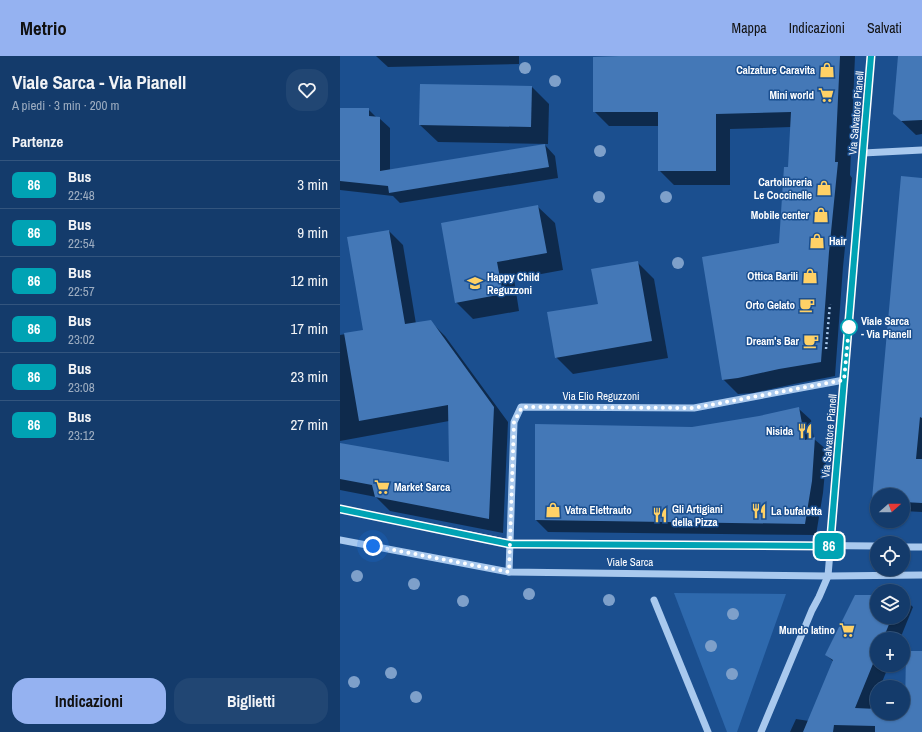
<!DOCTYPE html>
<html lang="it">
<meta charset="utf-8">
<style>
body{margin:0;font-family:"Archivo Narrow",sans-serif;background:#214673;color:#f1f3f6;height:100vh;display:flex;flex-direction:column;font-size:15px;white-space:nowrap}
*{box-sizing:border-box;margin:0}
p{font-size:13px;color:#9dadc1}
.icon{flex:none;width:22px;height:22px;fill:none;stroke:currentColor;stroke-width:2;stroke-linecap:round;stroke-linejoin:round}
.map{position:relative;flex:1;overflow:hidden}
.panel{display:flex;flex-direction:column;background:#143b6b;width:340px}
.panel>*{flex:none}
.badge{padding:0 8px;border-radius:6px;font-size:14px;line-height:26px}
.needle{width:26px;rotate:69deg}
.buttons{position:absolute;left:530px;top:432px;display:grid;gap:8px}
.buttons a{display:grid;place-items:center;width:40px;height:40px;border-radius:50%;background:#143b6b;box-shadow:0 1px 3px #0004,0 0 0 1px #33557e;font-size:20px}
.you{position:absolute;width:20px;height:20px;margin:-10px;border:3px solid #fff;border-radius:50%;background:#1a73e8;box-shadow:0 0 0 6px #1a73e833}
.map>.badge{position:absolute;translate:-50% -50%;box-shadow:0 0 0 2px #fff}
h2{padding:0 12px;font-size:15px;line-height:36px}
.round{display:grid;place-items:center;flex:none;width:42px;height:42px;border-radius:16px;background:#214673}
.summary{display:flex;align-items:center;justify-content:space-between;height:68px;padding:0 12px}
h1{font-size:19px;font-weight:700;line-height:30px}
.action{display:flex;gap:8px;margin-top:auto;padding:8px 12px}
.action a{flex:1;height:46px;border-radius:16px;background:#95b2f1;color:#111;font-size:16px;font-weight:700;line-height:46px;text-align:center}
.action a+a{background:#214673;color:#f1f3f6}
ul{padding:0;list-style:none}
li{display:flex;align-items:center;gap:12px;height:48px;padding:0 12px;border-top:1px solid #33557e}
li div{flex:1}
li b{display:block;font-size:15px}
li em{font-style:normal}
li .badge{min-width:44px;font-weight:700;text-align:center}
header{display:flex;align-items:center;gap:24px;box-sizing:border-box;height:56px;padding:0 20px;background:#95b2f1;color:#111}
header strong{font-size:19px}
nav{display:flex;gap:22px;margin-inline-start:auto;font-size:14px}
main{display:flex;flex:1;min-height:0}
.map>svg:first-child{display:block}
</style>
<header>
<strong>Metrio</strong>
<nav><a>Mappa</a><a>Indicazioni</a><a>Salvati</a></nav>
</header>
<main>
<section class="panel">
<div class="summary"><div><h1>Viale Sarca - Via Pianell</h1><p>A piedi · 3 min · 200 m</p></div><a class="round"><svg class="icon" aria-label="heart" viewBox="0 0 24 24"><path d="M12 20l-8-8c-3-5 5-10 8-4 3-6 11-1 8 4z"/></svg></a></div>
<h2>Partenze</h2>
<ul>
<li><span class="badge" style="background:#00a3b4;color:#fff">86</span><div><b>Bus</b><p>22:48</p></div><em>3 min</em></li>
<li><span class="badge" style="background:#00a3b4;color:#fff">86</span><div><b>Bus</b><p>22:54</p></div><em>9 min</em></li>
<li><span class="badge" style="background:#00a3b4;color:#fff">86</span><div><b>Bus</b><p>22:57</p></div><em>12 min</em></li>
<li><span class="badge" style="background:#00a3b4;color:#fff">86</span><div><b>Bus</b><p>23:02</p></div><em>17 min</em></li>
<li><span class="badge" style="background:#00a3b4;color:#fff">86</span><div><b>Bus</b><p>23:08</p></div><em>23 min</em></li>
<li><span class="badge" style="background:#00a3b4;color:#fff">86</span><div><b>Bus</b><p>23:12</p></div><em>27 min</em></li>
</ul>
<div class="action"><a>Indicazioni</a><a>Biglietti</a></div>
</section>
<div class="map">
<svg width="582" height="676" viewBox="0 0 582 676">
<rect width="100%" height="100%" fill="#1b4f8f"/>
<path fill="#2e69ad" d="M334 537 446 538 397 676H387Z"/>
<g fill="#0007">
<path d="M36 0H179V8L48 11Z"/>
<path d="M280 0H515L510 119 512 122 503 211 495 320 454 328 413 337 398 338 383 323 440 188 449 112 451 71 390 73V129H334L319 114V70H269L254 55Z"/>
<path d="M559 0H582V78L576 79 554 58Z"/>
<path d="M192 31 209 48 208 88 98 86 80 69Z"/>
<path d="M0 53H28L36 61 39 62 50 72V114L205 89 215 100 218 122 60 147 53 140 0 134Z"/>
<path d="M582 123V456L563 455V439H537V446L534 442Z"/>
<path d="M197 150 215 167 223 214 174 223 179 255 133 263 116 246Z"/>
<path d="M49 175 63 189 76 268 90 265 105 280 168 366 163 477 50 455 36 441 0 434V388L110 408 109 365 0 385V279L24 275Z"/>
<path d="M297 206 314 223 328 302 233 318 216 301 259 248Z"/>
<path d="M459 353 471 364 474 383 487 394 483 437 476 479 208 476 196 464 352 372 420 361Z"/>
<path d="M537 540V561H563V542L573 551 560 583H537V609H549L540 631H537V638L530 653 537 654V657H563V655H566L582 603V676H450L456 663 469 665 494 606 486 599Z"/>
</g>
<g fill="#4478b7">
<path d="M279 0H500L495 106H498L489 196 481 306 439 313 398 322 382 324 362 201 439 187 444 111H448L451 56 376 58V115H318V56H253V1Z"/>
<path d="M558 0H582V64L561 65 553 58Z"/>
<path d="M80 28 192 30 191 71 79 69Z"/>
<path d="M0 52H29V60L40 61V115L205 88 209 111 49 137 48 130 0 125Z"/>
<path d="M561 120 582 122V362L580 361 576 403H582V447L563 446V439H537V443H532Z"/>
<path d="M198 149 207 197 157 206 163 238 115 247 101 167Z"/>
<path d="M49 174 65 268 91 264 154 351 149 463 35 441 32 429 0 423V387L109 406 108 349 19 365 4 277 23 274 7 181Z"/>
<path d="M298 205 312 285 215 302 207 256 258 248 251 213Z"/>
<path d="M459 351 465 384 475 381 472 425 465 468 195 464V368L352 371 419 360Z"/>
<path d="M515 539H537V561H552L543 583H537V598L515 652 537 653V657H563V654H565L566 595H582V676H535V670L494 669 493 676H463L493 604 485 599Z"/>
</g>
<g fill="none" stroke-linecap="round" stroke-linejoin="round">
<path stroke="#a9c9ee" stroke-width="2.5" stroke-dasharray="2 3" stroke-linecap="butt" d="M486 293 490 248"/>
<g stroke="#a9c9ee" stroke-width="7">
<path d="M523 97 582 94"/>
<path d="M0 453 170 487 537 490"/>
<path d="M0 484 169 516 488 520 582 519"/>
<path d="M563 491H582"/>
<path d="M169 516 174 366 181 351 354 352 504 324"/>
<path d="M314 544 368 676"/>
<path d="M421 676 472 554 479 541 488 520 531 0"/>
</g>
</g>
<g fill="#7ea0ca">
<circle cx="185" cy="12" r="6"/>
<circle cx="215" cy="25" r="6"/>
<circle cx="260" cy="95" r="6"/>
<circle cx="259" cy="141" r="6"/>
<circle cx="326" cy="141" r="6"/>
<circle cx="338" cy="207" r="6"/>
<circle cx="17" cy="520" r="6"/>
<circle cx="74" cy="528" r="6"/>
<circle cx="189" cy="538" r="6"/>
<circle cx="269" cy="544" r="6"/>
<circle cx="123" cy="545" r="6"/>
<circle cx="393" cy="558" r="6"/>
<circle cx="371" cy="590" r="6"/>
<circle cx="51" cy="617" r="6"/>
<circle cx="392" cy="618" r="6"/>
<circle cx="14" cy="626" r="6"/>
<circle cx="76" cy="641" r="6"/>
</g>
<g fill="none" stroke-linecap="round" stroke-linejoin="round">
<defs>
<path id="line" d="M0 453 170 488 490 490 531 0"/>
</defs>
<use href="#line" stroke="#fff" stroke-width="9"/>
<use href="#line" stroke="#00a3b4" stroke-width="6"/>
<path stroke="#fff" stroke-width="4" stroke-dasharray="0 7.2" d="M33 490 169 516 174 366 182 351 354 352 504 324 509 271"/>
</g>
<defs>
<symbol id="shop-bare" viewBox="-9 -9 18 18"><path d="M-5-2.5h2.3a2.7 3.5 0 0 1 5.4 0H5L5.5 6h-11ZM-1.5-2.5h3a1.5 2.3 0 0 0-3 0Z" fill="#ffd166" stroke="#1b4f8f" stroke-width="2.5" paint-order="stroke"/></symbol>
<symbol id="supermarket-bare" viewBox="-9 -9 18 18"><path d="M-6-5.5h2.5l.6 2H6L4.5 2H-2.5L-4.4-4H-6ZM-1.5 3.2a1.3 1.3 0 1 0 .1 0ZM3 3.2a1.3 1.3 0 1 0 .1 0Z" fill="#ffd166" stroke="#1b4f8f" stroke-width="2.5" paint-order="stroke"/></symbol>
<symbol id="school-bare" viewBox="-9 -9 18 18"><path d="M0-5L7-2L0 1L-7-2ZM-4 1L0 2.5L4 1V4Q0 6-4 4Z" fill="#ffd166" stroke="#1b4f8f" stroke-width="2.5" paint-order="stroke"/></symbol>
<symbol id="cafe-bare" viewBox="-9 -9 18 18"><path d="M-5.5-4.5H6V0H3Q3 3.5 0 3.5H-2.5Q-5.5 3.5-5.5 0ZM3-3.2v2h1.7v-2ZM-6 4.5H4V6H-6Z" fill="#ffd166" stroke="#1b4f8f" stroke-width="2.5" paint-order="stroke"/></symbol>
<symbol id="restaurant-bare" viewBox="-9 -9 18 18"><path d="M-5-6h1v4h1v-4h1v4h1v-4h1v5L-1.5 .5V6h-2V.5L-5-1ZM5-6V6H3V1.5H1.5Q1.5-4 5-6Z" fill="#ffd166" stroke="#1b4f8f" stroke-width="2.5" paint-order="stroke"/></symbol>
</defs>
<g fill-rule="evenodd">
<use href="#shop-bare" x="476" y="3" width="22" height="22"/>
<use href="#supermarket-bare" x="475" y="28" width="22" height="22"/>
<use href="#shop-bare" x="473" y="121" width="22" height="22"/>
<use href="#shop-bare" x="470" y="148" width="22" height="22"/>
<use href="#shop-bare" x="466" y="174" width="22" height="22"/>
<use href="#shop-bare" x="459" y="209" width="22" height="22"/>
<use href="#school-bare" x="124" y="216" width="22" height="22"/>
<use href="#cafe-bare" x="456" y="238" width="22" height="22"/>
<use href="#cafe-bare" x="460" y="274" width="22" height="22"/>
<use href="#restaurant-bare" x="454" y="364" width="22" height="22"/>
<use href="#supermarket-bare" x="31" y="420" width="22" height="22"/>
<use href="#shop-bare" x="202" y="443" width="22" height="22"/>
<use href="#restaurant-bare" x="408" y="444" width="22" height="22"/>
<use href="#restaurant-bare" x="309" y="448" width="22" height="22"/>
<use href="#supermarket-bare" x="496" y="563" width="22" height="22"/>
</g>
<circle fill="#fff" stroke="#00a3b4" stroke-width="2" cx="509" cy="271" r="8"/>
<g text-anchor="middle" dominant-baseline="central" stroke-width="3" stroke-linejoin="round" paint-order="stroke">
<g font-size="11" font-weight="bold" fill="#fff" stroke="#1b4f8f" text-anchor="end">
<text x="475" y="14">Calzature Caravita</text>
<text x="474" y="39">Mini world</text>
<text x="472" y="126">Cartolibreria<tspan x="472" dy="13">Le Coccinelle</tspan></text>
<text x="469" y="159">Mobile center</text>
<text x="489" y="185" text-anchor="start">Hair</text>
<text x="458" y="220">Ottica Barili</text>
<text x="147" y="221" text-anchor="start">Happy Child<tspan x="147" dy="13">Reguzzoni</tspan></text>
<text x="455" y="249">Orto Gelato</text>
<text x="459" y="285">Dream's Bar</text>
<text x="453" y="375">Nisida</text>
<text x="54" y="431" text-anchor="start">Market Sarca</text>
<text x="332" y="453" text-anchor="start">Gli Artigiani<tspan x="332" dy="13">della Pizza</tspan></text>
<text x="225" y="454" text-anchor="start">Vatra Elettrauto</text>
<text x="431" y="455" text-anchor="start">La bufalotta</text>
<text x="495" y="574">Mundo latino</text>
</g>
<g font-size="11" fill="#fff" stroke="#1b4f8f">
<text transform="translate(516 57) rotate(-85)">Via Salvatore Pianell</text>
<text x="261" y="340">Via Elio Reguzzoni</text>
<text transform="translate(489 380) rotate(-85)">Via Salvatore Pianell</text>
<text x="290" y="506">Viale Sarca</text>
</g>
<g font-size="11" font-weight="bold" fill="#fff" stroke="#1b4f8f" text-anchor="start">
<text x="521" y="265">Viale Sarca<tspan x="521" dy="13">- Via Pianell</tspan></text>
</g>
</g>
</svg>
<div class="buttons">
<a><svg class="needle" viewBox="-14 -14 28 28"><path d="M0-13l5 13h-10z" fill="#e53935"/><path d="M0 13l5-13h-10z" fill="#9dadc1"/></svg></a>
<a><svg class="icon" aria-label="locate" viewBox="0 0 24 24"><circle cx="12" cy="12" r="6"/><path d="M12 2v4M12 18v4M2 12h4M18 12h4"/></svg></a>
<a><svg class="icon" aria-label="layers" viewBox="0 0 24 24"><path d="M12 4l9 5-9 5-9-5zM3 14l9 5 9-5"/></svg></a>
<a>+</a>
<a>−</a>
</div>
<div class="you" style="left:33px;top:490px"></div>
<b class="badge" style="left:489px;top:490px;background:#00a3b4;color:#fff">86</b>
</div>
</main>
